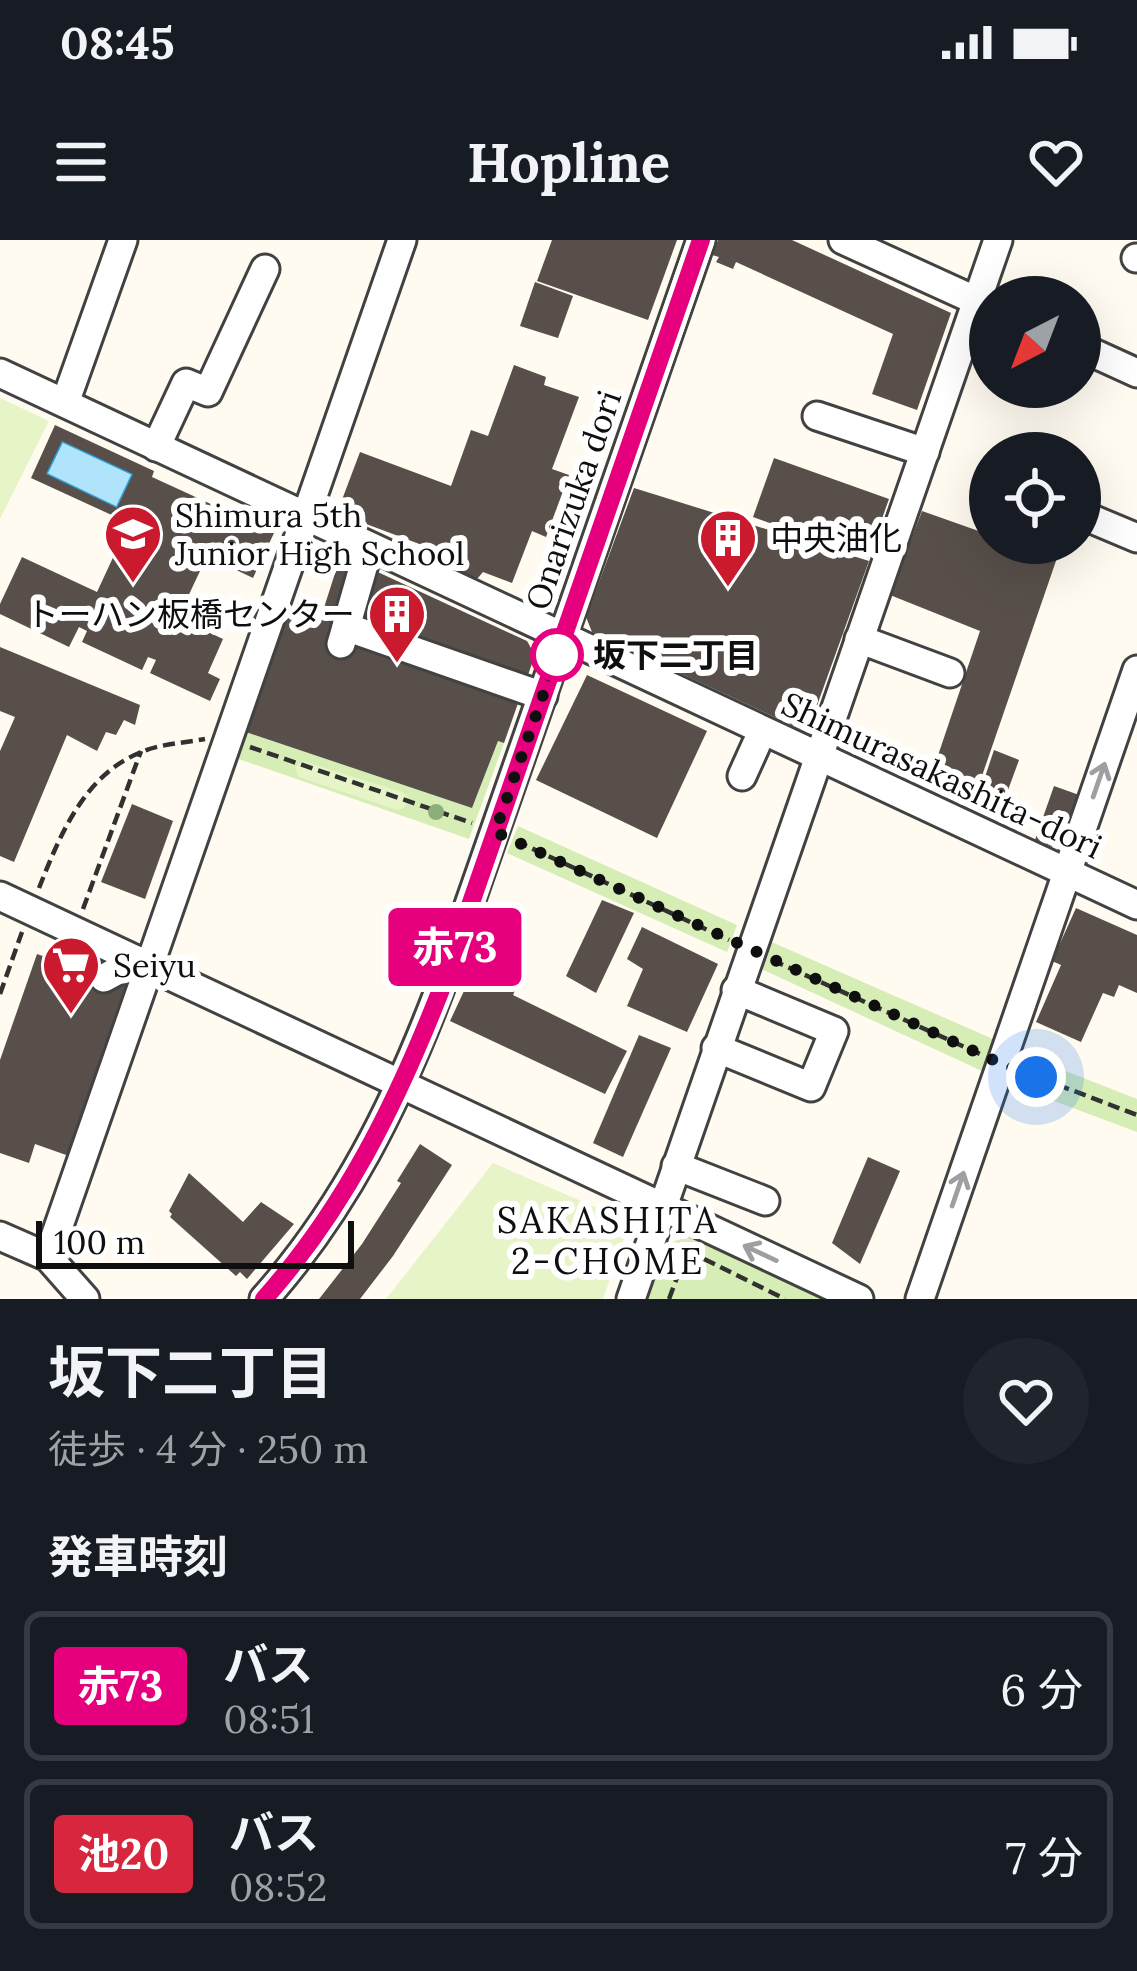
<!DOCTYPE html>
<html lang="ja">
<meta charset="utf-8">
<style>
body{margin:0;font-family:Lora,"Noto Sans JP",serif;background:#20242c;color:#f1f3f6;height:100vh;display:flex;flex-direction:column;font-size:45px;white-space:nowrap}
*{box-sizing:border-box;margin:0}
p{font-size:39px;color:#9ea1a6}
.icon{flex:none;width:66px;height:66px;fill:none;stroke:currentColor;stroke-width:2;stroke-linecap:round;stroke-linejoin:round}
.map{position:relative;height:1059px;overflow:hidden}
.side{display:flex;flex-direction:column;background:#171b24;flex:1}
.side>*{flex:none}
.badge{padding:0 24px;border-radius:9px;font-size:42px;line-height:78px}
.needle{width:78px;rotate:222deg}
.controls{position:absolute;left:969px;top:36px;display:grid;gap:24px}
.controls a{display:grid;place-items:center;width:132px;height:132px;border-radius:50%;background:#171b24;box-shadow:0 12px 48px #0002;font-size:60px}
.scale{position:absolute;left:36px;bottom:30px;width:318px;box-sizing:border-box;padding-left:12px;border:6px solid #0f0f0f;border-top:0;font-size:33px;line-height:42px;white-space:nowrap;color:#0f0f0f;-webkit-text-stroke:9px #fff;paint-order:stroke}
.you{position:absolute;width:60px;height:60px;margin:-30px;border:9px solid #fff;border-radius:50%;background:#1a73e8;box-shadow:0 0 0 18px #1a73e833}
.map>.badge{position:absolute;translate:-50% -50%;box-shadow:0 0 0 6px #fff}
h2{padding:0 48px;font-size:45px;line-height:108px}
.round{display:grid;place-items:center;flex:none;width:126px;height:126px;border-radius:63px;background:#20242c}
.head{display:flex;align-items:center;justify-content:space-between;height:204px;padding:0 48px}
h1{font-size:57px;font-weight:700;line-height:90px}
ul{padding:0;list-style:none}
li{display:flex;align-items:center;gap:36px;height:150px;margin:0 24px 18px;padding:0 24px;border:6px solid #363941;border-radius:18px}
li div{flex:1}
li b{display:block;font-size:45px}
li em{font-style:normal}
li .badge{min-width:132px;font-weight:700;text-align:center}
.status{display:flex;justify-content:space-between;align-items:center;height:84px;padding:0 60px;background:#171b24;direction:ltr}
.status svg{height:33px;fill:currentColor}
header{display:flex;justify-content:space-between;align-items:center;height:156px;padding:0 48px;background:#171b24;font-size:54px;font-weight:700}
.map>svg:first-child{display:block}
</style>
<div class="status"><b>08:45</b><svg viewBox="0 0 49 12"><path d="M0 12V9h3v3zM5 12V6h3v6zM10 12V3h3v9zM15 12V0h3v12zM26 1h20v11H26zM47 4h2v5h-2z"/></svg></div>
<header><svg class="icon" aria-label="menu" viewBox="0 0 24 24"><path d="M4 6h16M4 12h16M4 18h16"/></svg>Hopline<svg class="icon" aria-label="heart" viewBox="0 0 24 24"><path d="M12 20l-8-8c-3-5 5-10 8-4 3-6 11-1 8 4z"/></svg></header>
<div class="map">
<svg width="1137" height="1059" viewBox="0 0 1137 1059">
<rect width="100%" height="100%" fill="#fffbf0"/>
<g fill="#d6edb6">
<path d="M240 490 472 568 498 501 504 503 469 599 230 516Z"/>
<path d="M518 586 737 685 727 712 507 613Z"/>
<path d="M767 700 993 799 982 831 757 727Z"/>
<path d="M1015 811 1137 859V892L1003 842Z"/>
<path d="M698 993 834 1059H643L661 1006Z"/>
</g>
<g fill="#e7f4c8">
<path d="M0 158 49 181 0 279Z"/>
<path d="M302 521 402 552 407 556 408 562 404 568 397 570 299 537 295 528Z"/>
<path d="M493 923 630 982 603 1059H386Z"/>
</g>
<path fill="#b0e4fb" stroke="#30a0d9" stroke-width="3" d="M62 201 133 234 117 268 46 234Z"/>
<g fill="#584f4a" fill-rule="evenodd">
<path d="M552 0H677L648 80 537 41Z"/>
<path d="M718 0H792L951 73 917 170 872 154 893 94 736 22 733 29 716 22 719 17 712 15Z"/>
<path d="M535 42 573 56 558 98 520 86Z"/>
<path d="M514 125 546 137 544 145 579 157 552 229 569 235 546 297 532 291 512 343 483 332 477 339 451 329 443 320 446 314 337 273 360 212 451 246 471 190 488 196Z"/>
<path d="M55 185 154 231 152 237 274 293 253 338 207 316 178 378 223 399 208 433 220 439 210 461 150 433 156 420 148 417 142 430 82 402 87 391 79 387 69 407 0 374V364L22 317 97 352 129 283 31 238ZM62 201 133 234 117 268 46 234Z"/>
<path d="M774 218 889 259 868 318 753 277Z"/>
<path d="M634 248 869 321 810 485 800 489 592 392 586 377Z"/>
<path d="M922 271 990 295V303H1014L1057 318 973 562 928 545 980 391 890 355Z"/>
<path d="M315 303 527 401 535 415 504 503 498 501 472 568 240 490 285 365 321 377 337 327 302 315 305 307Z"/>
<path d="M0 407 140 465 135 485 124 480 116 495 106 492 97 511 67 495 14 622 0 616V511L15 477 0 471Z"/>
<path d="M587 435 707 491 657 598 536 540Z"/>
<path d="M994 510 1019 520 1000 572 987 567 990 558 979 555Z"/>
<path d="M1054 546 1082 556 1064 603 1055 599 1052 607 1035 600Z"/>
<path d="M132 564 173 581 145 659 101 642Z"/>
<path d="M602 660 634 673 596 753 566 736Z"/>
<path d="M1076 668 1137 695V753L1119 745 1114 757 1103 753 1081 802 1036 782 1061 725 1052 721Z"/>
<path d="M642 687 718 724 687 792 627 766 643 729 627 719Z"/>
<path d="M37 714 128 746 69 916 35 904 29 923 0 913V820Z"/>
<path d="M478 721 519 742 513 755 627 811 605 854 450 781Z"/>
<path d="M639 795 671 808 623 917 593 903Z"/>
<path d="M420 904 452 925 393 1016 360 1059H319L362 1004 401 943 397 941Z"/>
<path d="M868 917 900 931 860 1024 832 1003Z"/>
<path d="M189 933 243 982 261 962 294 984 247 1039 240 1032 236 1036 170 977 172 974 169 971Z"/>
</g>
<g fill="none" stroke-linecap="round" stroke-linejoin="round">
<defs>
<g id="minor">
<path d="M843 0 990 67"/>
<path d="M1136 18H1137"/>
<path d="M1080 107 1137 133"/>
<path d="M0 133 1137 665"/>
<path d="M65 163 123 0"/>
<path d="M817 176 925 212"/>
<path d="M156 207 186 143 208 152 265 29"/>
<path d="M1080 274 1137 298"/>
<path d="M346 387 369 307"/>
<path d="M859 399 950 433"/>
<path d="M341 404 346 387 543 456"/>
<path d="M742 536 756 505"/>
<path d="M0 656 859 1059"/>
<path d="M104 738 137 720"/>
<path d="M716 808 811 847 834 791 736 750"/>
<path d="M676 926 765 961"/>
<path d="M0 996 48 1017 85 1059"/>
<path d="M48 1017 402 0"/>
<path d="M264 1059C345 968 396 864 439 751L701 0"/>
<path d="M631 1059 998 0"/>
<path d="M920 1059 1137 430"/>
</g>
</defs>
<use href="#minor" stroke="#424242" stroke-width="33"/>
<g stroke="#313131" stroke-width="4.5" stroke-dasharray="12 6" stroke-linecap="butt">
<path d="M250 507 472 583"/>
<path d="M516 601 729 700"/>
<path d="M39 648C60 595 84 536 139 513 158 504 184 503 205 499"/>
<path d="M83 669 141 511"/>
<path d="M772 720 980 814"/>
<path d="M0 754 22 692"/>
<path d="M1024 832 1137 875"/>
<path d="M688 1011 785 1059"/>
<path d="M669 1059 688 1008"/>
</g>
<use href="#minor" stroke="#fff" stroke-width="27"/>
</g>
<circle fill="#8dad7a" cx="436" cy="572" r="8"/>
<defs><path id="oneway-shaft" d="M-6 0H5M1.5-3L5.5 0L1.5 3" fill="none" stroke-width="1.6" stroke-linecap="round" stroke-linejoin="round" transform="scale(3)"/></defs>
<g stroke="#9f9f9f">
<use href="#oneway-shaft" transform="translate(1099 540) rotate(-71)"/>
<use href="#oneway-shaft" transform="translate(958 949) rotate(-71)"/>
<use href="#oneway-shaft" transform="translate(760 1013) rotate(-155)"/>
</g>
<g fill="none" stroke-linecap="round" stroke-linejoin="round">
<defs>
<path id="line" d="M264 1059C345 968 396 864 440 752L701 0"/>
</defs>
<use href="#line" stroke="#fff" stroke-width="27"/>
<use href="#line" stroke="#e6007e" stroke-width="18"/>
<path stroke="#0f0f0f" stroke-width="12" stroke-dasharray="0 21.6" d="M557 415 495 592 1002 824 1036 837"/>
</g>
<defs>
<symbol id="school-pin" viewBox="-11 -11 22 30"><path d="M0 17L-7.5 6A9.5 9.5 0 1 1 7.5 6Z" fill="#cb1a2d" stroke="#fff"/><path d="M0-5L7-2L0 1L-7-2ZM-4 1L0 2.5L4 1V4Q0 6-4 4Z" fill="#fff"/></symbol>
<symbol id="building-pin" viewBox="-11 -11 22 30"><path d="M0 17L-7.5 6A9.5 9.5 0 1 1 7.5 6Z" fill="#cb1a2d" stroke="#fff"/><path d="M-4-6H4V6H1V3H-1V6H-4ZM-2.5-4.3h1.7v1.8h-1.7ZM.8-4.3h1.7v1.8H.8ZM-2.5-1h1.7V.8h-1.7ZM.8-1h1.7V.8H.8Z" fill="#fff"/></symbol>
<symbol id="supermarket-pin" viewBox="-11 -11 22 30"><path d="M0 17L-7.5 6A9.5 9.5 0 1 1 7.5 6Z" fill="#cb1a2d" stroke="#fff"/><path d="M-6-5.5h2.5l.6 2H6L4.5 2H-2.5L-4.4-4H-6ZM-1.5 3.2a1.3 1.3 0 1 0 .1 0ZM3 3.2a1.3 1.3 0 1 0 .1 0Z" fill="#fff"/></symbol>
</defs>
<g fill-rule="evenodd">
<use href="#school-pin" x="100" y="261" width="66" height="90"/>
<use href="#building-pin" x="695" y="265" width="66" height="90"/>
<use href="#building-pin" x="364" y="341" width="66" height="90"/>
<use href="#supermarket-pin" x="38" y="692" width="66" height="90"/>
</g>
<circle fill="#fff" stroke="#e6007e" stroke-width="6" cx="557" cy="415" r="24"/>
<g text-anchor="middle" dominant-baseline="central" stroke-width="12" stroke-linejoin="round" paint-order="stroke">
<g font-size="33" fill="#0f0f0f" stroke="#fff">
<text transform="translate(573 260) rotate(-71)">Onarizuka dori</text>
<text transform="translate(942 535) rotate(25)">Shimurasakashita-dori</text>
</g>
<g font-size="33" fill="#0f0f0f" stroke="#fff" text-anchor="start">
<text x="175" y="275">Shimura 5th<tspan x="175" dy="38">Junior High School</tspan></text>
<text x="770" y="298">中央油化</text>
<text x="355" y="374" text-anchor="end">トーハン板橋センター</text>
<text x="113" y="725">Seiyu</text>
</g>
<g font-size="33" font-weight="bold" fill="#0f0f0f" stroke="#fff" text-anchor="start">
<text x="593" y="415">坂下二丁目</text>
</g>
<g font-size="36" letter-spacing="3" fill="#0f0f0f" stroke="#fff">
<text x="608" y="980">SAKASHITA<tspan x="608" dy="41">2-CHOME</tspan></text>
</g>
</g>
</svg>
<div class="controls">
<a><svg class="needle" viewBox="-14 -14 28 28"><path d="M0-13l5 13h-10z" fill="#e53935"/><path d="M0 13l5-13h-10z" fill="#9ea1a6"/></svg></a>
<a><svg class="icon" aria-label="locate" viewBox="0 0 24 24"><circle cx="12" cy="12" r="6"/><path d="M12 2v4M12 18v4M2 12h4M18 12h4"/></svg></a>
</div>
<div class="scale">100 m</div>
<div class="you" style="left:1036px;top:837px"></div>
<b class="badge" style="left:455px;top:707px;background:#e6007e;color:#fff">赤73</b>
</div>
<section class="side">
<div class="head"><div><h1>坂下二丁目</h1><p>徒歩 · 4 分 · 250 m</p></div><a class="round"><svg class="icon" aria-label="heart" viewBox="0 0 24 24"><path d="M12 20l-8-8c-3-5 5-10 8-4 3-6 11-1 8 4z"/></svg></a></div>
<h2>発車時刻</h2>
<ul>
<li><span class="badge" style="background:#e6007e;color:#fff">赤73</span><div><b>バス</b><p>08:51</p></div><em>6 分</em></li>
<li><span class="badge" style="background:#d7263d;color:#fff">池20</span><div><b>バス</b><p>08:52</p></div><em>7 分</em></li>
</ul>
</section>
